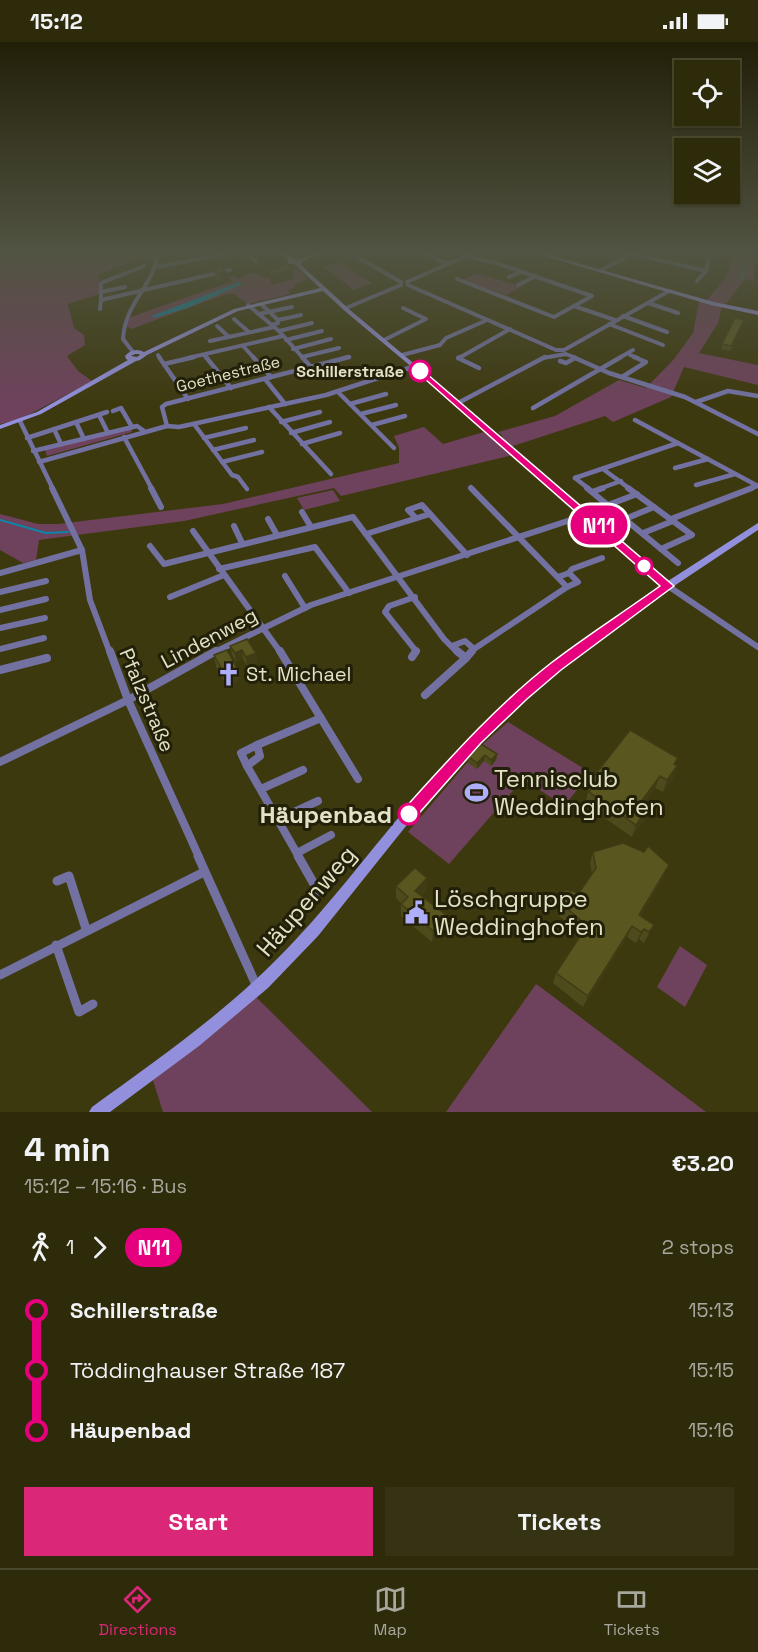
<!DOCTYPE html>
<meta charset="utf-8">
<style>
body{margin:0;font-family:"Space Grotesk",sans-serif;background:#363314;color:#f1f3f6;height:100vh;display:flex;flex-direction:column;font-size:22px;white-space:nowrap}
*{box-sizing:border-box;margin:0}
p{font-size:20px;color:#a7a79d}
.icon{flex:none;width:33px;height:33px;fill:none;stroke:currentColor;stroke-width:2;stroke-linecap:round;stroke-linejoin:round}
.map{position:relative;height:1070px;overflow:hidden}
.side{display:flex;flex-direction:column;background:#2e2b0b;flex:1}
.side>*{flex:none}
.badge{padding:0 12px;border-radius:20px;font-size:21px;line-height:39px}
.buttons{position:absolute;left:674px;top:18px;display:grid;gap:12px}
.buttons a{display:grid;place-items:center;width:66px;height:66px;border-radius:0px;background:#2e2b0b;box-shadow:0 2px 4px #0004,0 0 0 2px #49472c;font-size:30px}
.map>.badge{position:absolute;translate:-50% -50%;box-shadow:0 0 0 3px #fff}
.legs{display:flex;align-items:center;gap:9px;height:66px;padding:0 24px;font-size:20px}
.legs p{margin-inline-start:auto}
.headline{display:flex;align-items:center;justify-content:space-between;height:102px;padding:0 24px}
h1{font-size:33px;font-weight:600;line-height:45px}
.primary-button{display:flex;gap:12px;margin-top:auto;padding:12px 24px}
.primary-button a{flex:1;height:69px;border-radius:0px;background:#db2777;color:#fff;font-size:24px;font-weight:600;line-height:69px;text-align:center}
.primary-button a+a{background:#363314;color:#f1f3f6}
ul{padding:0 24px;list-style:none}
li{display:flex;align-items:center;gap:21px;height:60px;font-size:22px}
li i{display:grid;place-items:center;width:9px;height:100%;margin:0 8px;background:currentColor}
li i::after{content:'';width:15px;height:15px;margin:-8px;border:4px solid;border-radius:50%;background:#2e2b0b}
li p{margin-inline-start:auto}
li:first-child i{background:linear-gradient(#0000 50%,currentColor 0)}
li:last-child i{background:linear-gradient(currentColor 50%,#0000 0)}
.status{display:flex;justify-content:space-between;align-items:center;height:42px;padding:0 30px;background:#2e2b0b;direction:ltr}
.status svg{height:16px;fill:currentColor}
.tabs{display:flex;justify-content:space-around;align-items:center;height:84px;border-top:2px solid #49472c;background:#2e2b0b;font-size:16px;color:#a7a79d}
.tabs a{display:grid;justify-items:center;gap:3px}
.tabs .on{color:#db2777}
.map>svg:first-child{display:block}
</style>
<div class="status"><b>15:12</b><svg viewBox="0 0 49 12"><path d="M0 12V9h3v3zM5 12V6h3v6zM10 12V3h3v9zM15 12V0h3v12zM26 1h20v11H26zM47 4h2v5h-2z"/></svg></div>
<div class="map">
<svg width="758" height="1070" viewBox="0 0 758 1070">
<rect width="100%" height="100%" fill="#3d390f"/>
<g fill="#6e425c">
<path d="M0 211H157V218H137L99 232V252L68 262 74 286 84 293 85 303 67 314 78 329 92 339 21 377 0 382Z"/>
<path d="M732 211H757L753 216 754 239 745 237 725 263 706 259 727 234Z"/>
<path d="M339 221 372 241 354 248 324 225Z"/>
<path d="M295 225 308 237 295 242 294 246 288 248 291 252 248 262 234 252H226L131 287 124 282 125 277 233 239 229 235 234 233 238 237 253 230 267 236Z"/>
<path d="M477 231 521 245 506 253 463 238Z"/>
<path d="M699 259 722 265 718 281 699 311 758 323V343L684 325 671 355 613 380 605 374 513 404V413L341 454 334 446 184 479 39 498 36 518 23 521 0 508V472L38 482H58L223 462 399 421V406L394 394 424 385 443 402 484 390 494 397 503 394 498 390 555 374 619 338 646 346 674 317 693 291Z"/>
<path d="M131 386 132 390 47 414 45 408Z"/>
<path d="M333 448 340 459 304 468 297 456Z"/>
<path d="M508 680 591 731 564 764 523 737 449 822 408 790 483 702Z"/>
<path d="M680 904 707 923 685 965 657 945Z"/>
<path d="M536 942 543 947 706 1070H446Z"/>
<path d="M253 952 372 1070H163L150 1029Z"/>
</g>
<path fill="#0c85a7" d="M239 240 243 242 187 266 154 276 152 274Z"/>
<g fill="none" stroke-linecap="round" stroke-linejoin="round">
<path stroke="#0c85a7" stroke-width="1.5" d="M739 236 742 235 749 211"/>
<path stroke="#0c85a7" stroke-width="2" d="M0 478 46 491 68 490"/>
<g stroke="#7271a2" stroke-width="4">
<path d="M245 211 256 219"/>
<path d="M424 211 448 222"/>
<path d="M473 211 407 240 408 243 556 308H564L669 249"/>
<path d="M628 211 706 229 710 211"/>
<path d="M466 214 499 222 592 254 574 264 615 278"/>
<path d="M144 224 101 241V258L230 228"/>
<path d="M156 225 231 211"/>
<path d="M600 229 634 211"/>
<path d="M509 235 521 230"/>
<path d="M457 237 554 275 574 264"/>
<path d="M697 239 706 229"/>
<path d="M518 243 536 234"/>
<path d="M101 250 125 245"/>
<path d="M648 261 678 271"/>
<path d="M261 262 278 278"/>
<path d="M248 263 279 289 303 316"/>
<path d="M346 266 401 243V240L350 211"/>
<path d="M100 267 101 258"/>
<path d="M259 272 292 265"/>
<path d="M623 274 667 290"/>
<path d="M234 277 249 290"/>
<path d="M609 282 663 303"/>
<path d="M272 283 278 281V278L301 273"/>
<path d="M217 284 229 295"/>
<path d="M279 289 312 281"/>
<path d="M286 298 322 289"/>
<path d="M384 298 426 277 403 266"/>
<path d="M210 299 274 285"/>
<path d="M243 304 254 316"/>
<path d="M293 307 331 297"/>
<path d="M133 310 123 297C125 260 154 244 158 211"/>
<path d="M158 313 160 316"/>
<path d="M204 313 207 316"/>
<path d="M402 313 440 303 446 296 487 278"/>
<path d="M630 313 638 316"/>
<path d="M302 315 339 306"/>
<path d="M188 316 283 294"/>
<path d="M344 316 349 315"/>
<path d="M459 316 510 287"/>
<path d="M543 316 566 312 576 316"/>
<path d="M619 316 633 308"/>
</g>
<g stroke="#7271a2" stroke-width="4.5">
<path d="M159 315 188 357"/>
<path d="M206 315 231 346"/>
<path d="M253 315 271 335"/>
<path d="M302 315 311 325"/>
<path d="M460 315 458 316 479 326"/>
<path d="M573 315 609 331 685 355 758 392"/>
<path d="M560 319 566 321 575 316"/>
<path d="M164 322 194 315"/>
<path d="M622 335 646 320 634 315"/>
<path d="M265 337 285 362"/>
<path d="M338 350 394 406"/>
<path d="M696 360 728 349 758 354"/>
<path d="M458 361 545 315"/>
<path d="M350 362 386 352"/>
<path d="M269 365 331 432"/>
<path d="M533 366 621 315"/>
<path d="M113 369 121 366 132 385"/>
<path d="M361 372 396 363"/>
<path d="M99 373 108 391"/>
<path d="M635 378 758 444"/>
<path d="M20 379 53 447"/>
<path d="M76 380 84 397"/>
<path d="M281 380 320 370"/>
<path d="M194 382 232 433 238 435 247 447"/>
<path d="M372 383 405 374"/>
<path d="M167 384 179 385 326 353 415 324"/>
<path d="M54 387 61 402"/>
<path d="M291 391 330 380"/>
<path d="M124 395 152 447"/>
<path d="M27 396 107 370"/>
<path d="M204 396 246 386"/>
<path d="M302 402 340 391"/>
<path d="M213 408 254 398"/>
<path d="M33 409 137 384 144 389"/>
<path d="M39 420 167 384 162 365 166 362 349 315"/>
<path d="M222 420 262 410"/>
<path d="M675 426 708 417"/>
<path d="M603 427 630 447"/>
<path d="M575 436 589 447"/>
<path d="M575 436 678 401"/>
<path d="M696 443 735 432"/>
<path d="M599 447 621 439"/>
<path d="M748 447 757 444"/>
</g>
<g stroke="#7271a2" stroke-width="6">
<path d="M52 446 82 508 90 558 110 611"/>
<path d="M151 446 161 465"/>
<path d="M471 446 567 545 578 540 569 531 558 535"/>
<path d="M587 446 678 521"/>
<path d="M628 446 692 493 661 507"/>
<path d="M592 450 603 446"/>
<path d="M608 463 637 452"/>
<path d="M302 470 311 485"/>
<path d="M416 476 408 468 422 463 467 513"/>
<path d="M268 477 277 493"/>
<path d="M625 477 654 465"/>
<path d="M671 477 752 446"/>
<path d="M234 484 242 501"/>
<path d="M193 489 281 611"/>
<path d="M643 491 673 479"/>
<path d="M366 492 430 472"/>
<path d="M150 504 164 522 353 475 444 597 458 611"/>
<path d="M219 527 315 505 349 551"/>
<path d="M0 531 82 508"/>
<path d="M569 531 572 527 602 516"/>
<path d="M285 534 305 566"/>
<path d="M668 544 758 605"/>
<path d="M0 550 46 539"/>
<path d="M170 555 224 533"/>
<path d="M0 568 46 557"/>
<path d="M0 586 45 576"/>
<path d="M452 604 465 599 474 607 470 611"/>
<path d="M0 607 44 596"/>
<path d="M474 607 567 545"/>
<path d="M213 611 311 563 586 473"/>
<path d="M415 611 416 609 385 570 389 564 415 555"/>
</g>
<g stroke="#7271a2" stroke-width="8">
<path d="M110 609 128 658 199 815"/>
<path d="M280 609 358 737"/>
<path d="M457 609 466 616 472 609"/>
<path d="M412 615 416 609"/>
<path d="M0 628 47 616"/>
<path d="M425 653 466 616"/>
<path d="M257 703 321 676"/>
<path d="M257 703 260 714 247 724 241 711Z"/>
<path d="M0 720 128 658 216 609"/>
<path d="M247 724 299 815"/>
<path d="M261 747 303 728"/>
<path d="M279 777 318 759"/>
<path d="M297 811 331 793"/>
</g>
<g stroke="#7271a2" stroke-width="9">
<path d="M198 814 257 945"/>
<path d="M298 814 318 849"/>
<path d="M57 839 69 834 86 887"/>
<path d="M56 903 79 970 93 962"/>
<path d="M0 933 204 830"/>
</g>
<g fill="#9290dd" fill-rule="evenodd">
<path d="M280 211H286C301 224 304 211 321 211L303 219V221L300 222 350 268 460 360 668 539 758 481V488L635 570 573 616 544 640 500 680 454 728 410 779 318 894 268 946 199 1004 110 1070H89L92 1065C157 1018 223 972 279 915 335 859 380 794 433 736 502 660 576 600 661 543L456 362 346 270 323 249 238 269 147 313 140 318 136 319 41 372 0 387V383L37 370 128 318 126 317 125 314C130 308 137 306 144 310L234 267 320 246 294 222H288V218ZM135 312H139L140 313 137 315 131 314Z"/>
<path d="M534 211H542L714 260 758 269V273L711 263Z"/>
</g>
</g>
<g fill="#4d4a1b">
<path d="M214 226 227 230 229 239 222 241 215 236Z"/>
<path d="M744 278 730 309 721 307 722 302Z"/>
<path d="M230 604 256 611 257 620 247 624 243 617 236 620 232 613Z"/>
<path d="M214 613 237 626 239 639 227 644 216 625Z"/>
<path d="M497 712 496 718 491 724 484 719 477 727 468 721 469 715Z"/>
<path d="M675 723 677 724 673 736 663 750 655 746 643 763 648 766 644 778 632 795 585 762 591 738Z"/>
<path d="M593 810 664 834 640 874 654 883 646 897 644 901 639 897 636 901 627 895 583 965 553 941 556 931 581 893 556 871 560 860 579 851 592 833 590 821Z"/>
<path d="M396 844 426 848 421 853 446 873 445 884 432 900 401 874V862H402L396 856Z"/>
</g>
<g fill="#3f3c16">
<path d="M293 227 294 237 271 243 270 233Z"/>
<path d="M227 230 229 239 222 241 220 231Z"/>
<path d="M242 608 243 617 236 620 235 611Z"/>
<path d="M256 611 257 620 247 624 246 615Z"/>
<path d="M237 626 239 639 227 644 224 631Z"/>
<path d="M497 712 496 718 491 724V718Z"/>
<path d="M485 713 484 719 477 727V721Z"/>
<path d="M677 724 673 736 663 750 667 738Z"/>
<path d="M660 734 655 746 636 773 640 761Z"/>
<path d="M648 766 644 778 632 795 636 783Z"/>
<path d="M669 823 664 834 634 884 639 873Z"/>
<path d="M427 836 426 848 414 860 415 849Z"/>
<path d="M446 873 445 884 432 900 433 889Z"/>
<path d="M632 884 627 895 583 965 588 954Z"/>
<path d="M644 887 639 897 636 901 641 890Z"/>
</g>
<g fill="#5a561f" stroke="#3f3c16" stroke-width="1.5">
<path d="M287 223 293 227 270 233 269 229Z"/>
<path d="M221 225 227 230 220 231 214 226Z"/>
<path d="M735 276 744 278 731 304 722 302Z"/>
<path d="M247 597 256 611 246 615 242 608 235 611 230 604Z"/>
<path d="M227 608 237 626 224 631 214 613Z"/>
<path d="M630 688 678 716 674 722 677 724 667 738 660 734 640 761 648 766 636 783 589 750 596 741 591 738Z"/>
<path d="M481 702 497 712 491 718 485 713 477 721 469 715Z"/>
<path d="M623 801 644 810 648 804 669 823 639 873 654 883 652 886 649 890 644 887 641 890 632 884 588 954 556 931 587 884 560 860 565 848 579 851 596 826 593 810Z"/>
<path d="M415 826 427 836 415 849 446 873 433 889 401 862 408 855 396 844Z"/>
</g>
<linearGradient id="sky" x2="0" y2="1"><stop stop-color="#221f08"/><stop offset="0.58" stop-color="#515442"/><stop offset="1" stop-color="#515442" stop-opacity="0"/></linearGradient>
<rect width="758" height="361" fill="url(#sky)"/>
<path fill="#e6007e" stroke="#fff" stroke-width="1.5" d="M420 326 674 544 561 628 527 657 481 701 414 777 409 779 403 777 401 772 403 768C450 716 496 664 551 621 586 594 624 570 660 544L417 330Z"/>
<defs>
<symbol id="church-bare" viewBox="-9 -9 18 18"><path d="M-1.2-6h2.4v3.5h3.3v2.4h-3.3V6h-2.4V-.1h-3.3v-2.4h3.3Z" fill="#afaefa" stroke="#222009" stroke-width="2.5" paint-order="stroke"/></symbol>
<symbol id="stadium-bare" viewBox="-9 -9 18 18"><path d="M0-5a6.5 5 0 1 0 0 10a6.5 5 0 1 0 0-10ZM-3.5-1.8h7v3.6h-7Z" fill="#afaefa" stroke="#222009" stroke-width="2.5" paint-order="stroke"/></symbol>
<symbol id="civic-bare" viewBox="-9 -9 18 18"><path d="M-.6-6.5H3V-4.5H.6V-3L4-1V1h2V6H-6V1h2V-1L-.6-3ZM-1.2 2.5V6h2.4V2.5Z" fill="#afaefa" stroke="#222009" stroke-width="2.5" paint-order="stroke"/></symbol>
</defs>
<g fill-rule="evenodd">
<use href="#church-bare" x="212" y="616" width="33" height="33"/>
<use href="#stadium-bare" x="460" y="734" width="33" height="33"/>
<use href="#civic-bare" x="400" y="854" width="33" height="33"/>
</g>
<g fill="#fff" stroke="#e6007e" stroke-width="3">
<circle cx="420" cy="329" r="10"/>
<circle cx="644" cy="524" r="8"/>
<circle cx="409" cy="772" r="10"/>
</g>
<g text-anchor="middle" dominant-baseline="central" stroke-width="6" stroke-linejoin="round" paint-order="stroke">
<g font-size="16" font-weight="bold" fill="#e3e2c5" stroke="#222009" text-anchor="end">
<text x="404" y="329">Schillerstraße</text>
</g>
<g font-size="16" fill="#e3e2c5" stroke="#222009">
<text transform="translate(228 332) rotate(-14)">Goethestraße</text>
</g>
<g font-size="20" fill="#e3e2c5" stroke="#222009">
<text transform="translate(209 596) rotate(-28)">Lindenweg</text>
<text transform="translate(147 658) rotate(67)">Pfalzstraße</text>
</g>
<g font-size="20" fill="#e3e2c5" stroke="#222009" text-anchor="start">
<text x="246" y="632">St. Michael</text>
</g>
<g font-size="24" fill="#e3e2c5" stroke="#222009" text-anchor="start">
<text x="494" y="736">Tennisclub<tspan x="494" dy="28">Weddinghofen</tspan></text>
<text x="434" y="856">Löschgruppe<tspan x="434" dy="28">Weddinghofen</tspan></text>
</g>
<g font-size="24" font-weight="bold" fill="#e3e2c5" stroke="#222009" text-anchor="end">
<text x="392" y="772">Häupenbad</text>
</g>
<g font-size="24" fill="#e3e2c5" stroke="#222009">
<text transform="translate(306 859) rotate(-49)">Häupenweg</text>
</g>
</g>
</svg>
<div class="buttons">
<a><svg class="icon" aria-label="locate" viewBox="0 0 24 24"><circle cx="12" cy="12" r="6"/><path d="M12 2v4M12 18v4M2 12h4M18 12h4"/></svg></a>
<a><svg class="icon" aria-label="layers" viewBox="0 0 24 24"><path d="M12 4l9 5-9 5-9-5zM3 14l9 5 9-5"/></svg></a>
</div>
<b class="badge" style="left:599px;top:483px;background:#e6007e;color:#fff">N11</b>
</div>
<section class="side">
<div class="headline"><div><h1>4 min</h1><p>15:12 – 15:16 · Bus</p></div><b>€3.20</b></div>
<div class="legs"><svg class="icon" aria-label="walk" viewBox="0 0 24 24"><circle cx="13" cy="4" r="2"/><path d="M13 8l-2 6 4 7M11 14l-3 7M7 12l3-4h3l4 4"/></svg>1<svg class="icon" aria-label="forward" viewBox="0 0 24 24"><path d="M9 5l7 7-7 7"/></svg><b class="badge" style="background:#e6007e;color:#fff">N11</b><p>2 stops</p></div>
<ul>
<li><i style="color:#e6007e"></i><b>Schillerstraße</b><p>15:13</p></li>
<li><i style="color:#e6007e"></i><span>Töddinghauser Straße 187</span><p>15:15</p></li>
<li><i style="color:#e6007e"></i><b>Häupenbad</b><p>15:16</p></li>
</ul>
<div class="primary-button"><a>Start</a><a>Tickets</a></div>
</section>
<nav class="tabs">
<a class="on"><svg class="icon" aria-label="directions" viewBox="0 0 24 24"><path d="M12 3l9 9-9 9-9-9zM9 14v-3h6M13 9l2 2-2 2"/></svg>Directions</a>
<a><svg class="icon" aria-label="map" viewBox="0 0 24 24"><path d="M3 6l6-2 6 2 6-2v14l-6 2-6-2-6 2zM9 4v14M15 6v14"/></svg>Map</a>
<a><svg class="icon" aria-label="tickets" viewBox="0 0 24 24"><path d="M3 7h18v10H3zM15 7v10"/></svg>Tickets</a>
</nav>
